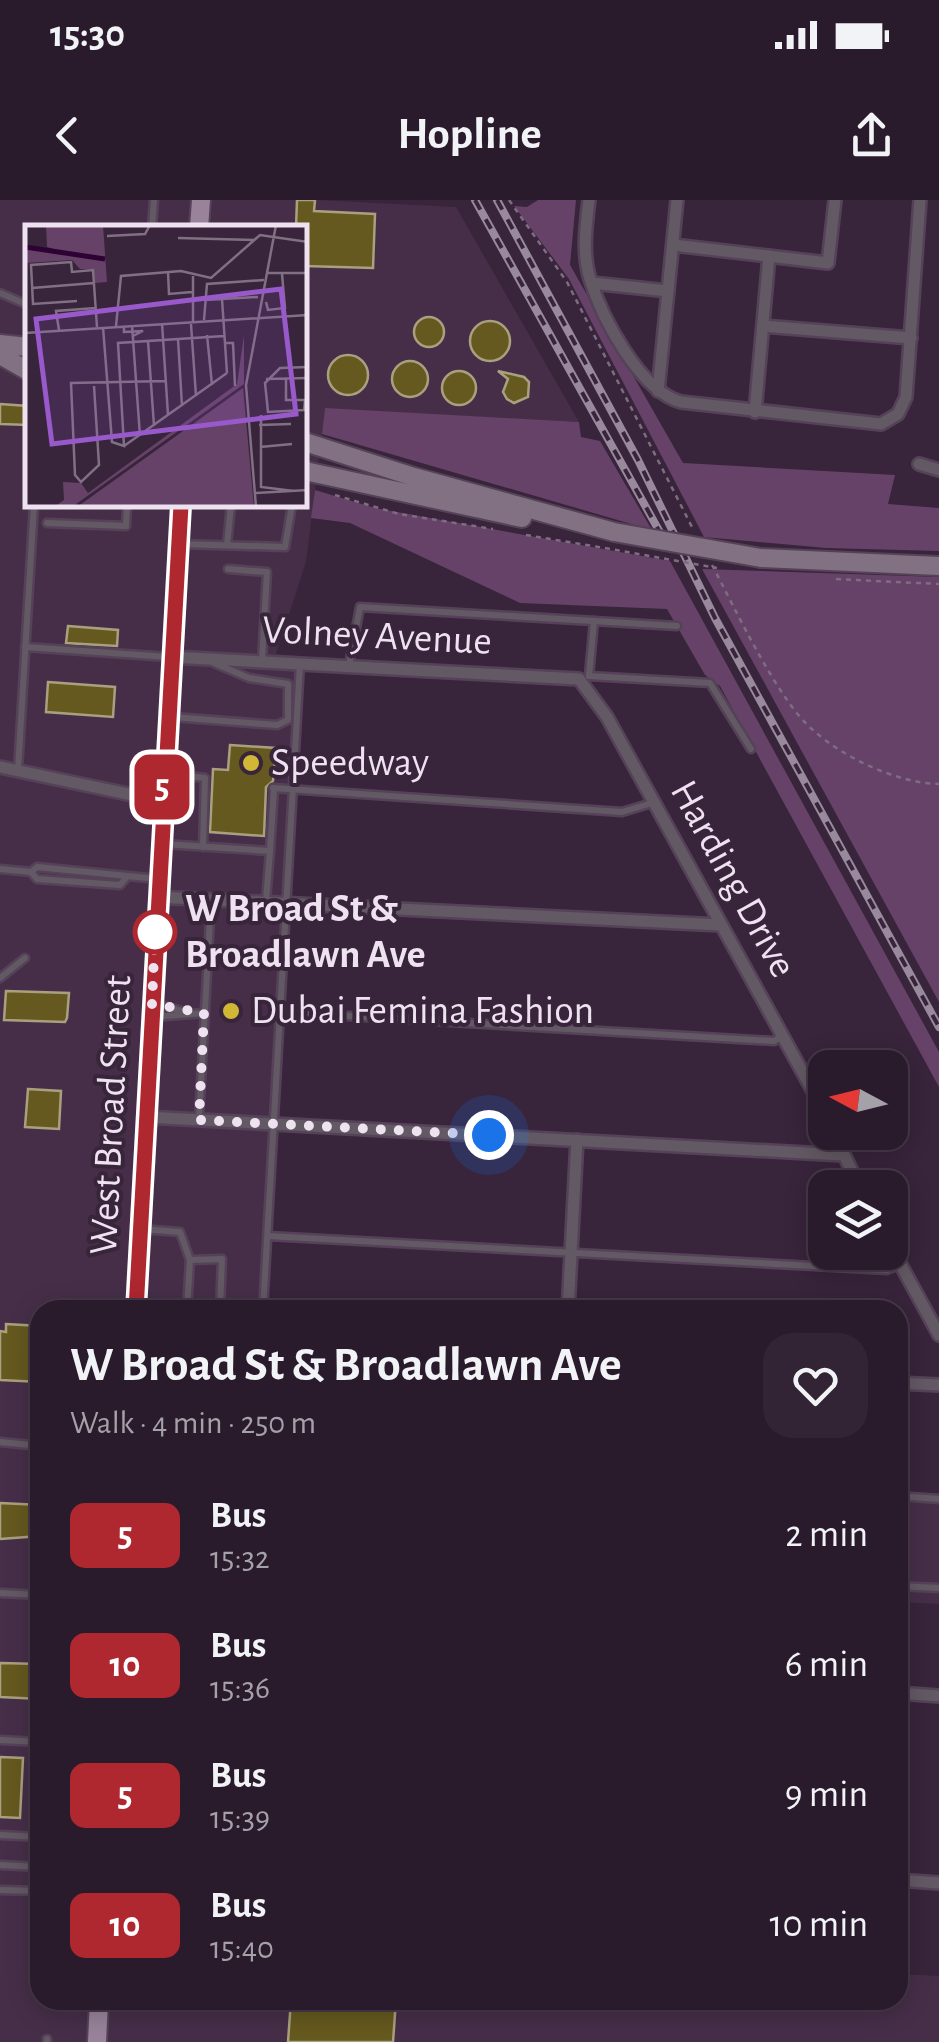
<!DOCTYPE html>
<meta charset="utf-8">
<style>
body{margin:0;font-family:"Alegreya Sans",sans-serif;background:#322434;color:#f1f3f6;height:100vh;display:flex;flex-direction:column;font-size:38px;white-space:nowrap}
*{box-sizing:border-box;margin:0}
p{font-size:32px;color:#a5a1a9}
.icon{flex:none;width:55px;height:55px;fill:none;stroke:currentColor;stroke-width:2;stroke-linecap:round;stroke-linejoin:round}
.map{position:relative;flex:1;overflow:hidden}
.details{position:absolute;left:30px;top:1100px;width:878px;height:710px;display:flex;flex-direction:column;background:#2a1b2c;border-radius:30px;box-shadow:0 5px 25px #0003,0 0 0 2px #463948}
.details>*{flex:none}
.badge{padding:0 20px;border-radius:15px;font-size:35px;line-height:65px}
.needle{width:65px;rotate:277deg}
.buttons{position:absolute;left:808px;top:850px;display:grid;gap:20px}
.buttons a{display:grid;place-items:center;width:100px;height:100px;border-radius:20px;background:#2a1b2c;box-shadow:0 5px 25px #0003,0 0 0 2px #463948;font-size:50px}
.you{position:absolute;width:50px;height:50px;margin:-25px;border:8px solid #fff;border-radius:50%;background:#1a73e8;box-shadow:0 0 0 15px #1a73e833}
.map>.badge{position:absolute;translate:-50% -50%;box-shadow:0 0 0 5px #fff}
.round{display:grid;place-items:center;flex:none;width:105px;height:105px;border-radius:30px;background:#322434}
.head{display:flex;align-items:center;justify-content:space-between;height:170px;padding:0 40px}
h1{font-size:48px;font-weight:700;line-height:75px}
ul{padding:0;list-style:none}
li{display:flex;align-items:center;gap:30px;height:130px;padding:0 40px}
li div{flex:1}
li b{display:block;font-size:38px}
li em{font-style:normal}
li .badge{min-width:110px;font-weight:700;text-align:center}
.status{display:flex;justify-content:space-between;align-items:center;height:70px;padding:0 50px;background:#2a1b2c;direction:ltr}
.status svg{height:28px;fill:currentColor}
header{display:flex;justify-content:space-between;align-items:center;height:130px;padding:0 40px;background:#2a1b2c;font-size:45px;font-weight:700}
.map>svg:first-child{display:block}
</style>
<div class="status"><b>15:30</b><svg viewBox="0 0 49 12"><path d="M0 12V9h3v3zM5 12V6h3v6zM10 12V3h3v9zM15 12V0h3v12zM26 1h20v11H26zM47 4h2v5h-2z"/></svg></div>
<header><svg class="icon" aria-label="back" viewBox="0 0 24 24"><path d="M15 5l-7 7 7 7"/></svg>Hopline<svg class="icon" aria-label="share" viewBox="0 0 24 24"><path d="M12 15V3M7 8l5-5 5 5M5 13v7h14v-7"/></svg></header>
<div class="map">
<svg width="939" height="1842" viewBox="0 0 939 1842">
<rect width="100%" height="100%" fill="#38243b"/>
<g fill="#462e48" fill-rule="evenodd">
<path d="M0 0H317L456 7 579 222 325 209 306 362 276 454 300 456 263 1110H40V1800H898V1774L939 1776V1842H0ZM28 28H305V305H28Z"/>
<path d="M898 1296 939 1298V1404L898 1402Z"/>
</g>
<g fill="#664269">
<path d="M538 0H576L570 65 683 263 895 275 888 304 939 308V351L826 348 704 337 569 79 514 6 527 7Z"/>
<path d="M325 208 579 222 581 237 600 241 652 330 322 234Z"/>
<path d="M315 290 375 308 670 361 939 852V887L720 486 705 475 667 409 520 403 350 323 311 318Z"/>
<path d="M702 369 939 377V802Z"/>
</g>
<g fill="#65591f" stroke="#a8a07e" stroke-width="2.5">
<path d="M297 0H315L314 11 375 14 373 68 305 66V28H296Z"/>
<circle cx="429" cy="132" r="15"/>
<circle cx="490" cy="141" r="20"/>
<circle cx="348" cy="175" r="20"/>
<circle cx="410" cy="179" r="18"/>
<path d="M498 171 524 177 529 182 528 197 514 203 507 199 503 192 508 179Z"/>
<circle cx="459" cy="188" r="17"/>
<path d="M0 204 28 206V225L0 224Z"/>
<path d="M68 426 118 430 117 446 66 443Z"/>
<path d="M48 482 115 487 113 517 46 512Z"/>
<path d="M230 545 276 548 273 581 266 587 264 636 210 632 213 569 228 570Z"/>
<path d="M6 791 69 793 67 818 65 822 4 820Z"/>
<path d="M28 889 61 891 59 929 25 927Z"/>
<path d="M6 1124 40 1126V1182L0 1180V1131L6 1132Z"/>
<path d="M0 1303 40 1305V1336L0 1339Z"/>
<path d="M0 1463 40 1464V1499L0 1497Z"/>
<path d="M0 1557 23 1558 20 1618 0 1617Z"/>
<path d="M291 1800H396L393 1842H288Z"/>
</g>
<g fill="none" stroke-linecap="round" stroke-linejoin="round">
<defs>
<g id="lane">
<path d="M152 28 154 0"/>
<path d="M0 93 28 105"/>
<path d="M47 323 126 326 127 305"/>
<path d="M179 344 285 347 292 305"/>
<path d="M227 345 231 305"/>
<path d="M228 369 267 372 262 461"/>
<path d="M25 447 169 457"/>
<path d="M349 465 360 407 677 426"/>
<path d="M589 476 710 483 751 549"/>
<path d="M589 476 594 421"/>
<path d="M173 517 277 525 288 520V484L249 478 214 463"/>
<path d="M18 570 34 305"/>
<path d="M170 574 205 578 203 647"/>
<path d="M273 588 622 612 652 603"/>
<path d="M163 644 270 651 266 701"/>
<path d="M270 651 274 589"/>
<path d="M0 669 31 672 37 667 158 679"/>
<path d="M31 672 37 679 120 685 126 678"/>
<path d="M0 778 25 758"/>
<path d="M157 804 189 813"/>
<path d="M280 812 774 841 782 836"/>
<path d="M153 817 204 813"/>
<path d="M199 918 211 701"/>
<path d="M141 1029 180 1032 190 1060"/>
<path d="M268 1036 887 1070 899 1065"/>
<path d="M187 1110 190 1060 222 1059 220 1110"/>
<path d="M263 1110 300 464"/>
<path d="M0 1242 40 1246"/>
<path d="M898 1296 939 1299"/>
<path d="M898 1386 939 1388"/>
<path d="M0 1393 40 1395"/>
<path d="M0 1540 40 1542"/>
<path d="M0 1635 40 1637"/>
<path d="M0 1665 40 1667"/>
<path d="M0 1690 40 1691"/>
<path d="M47 1842V1839"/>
</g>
<g id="street">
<path d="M589 0C586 25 582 54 590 79 602 118 640 191 681 202L881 224 898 214 906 197 920 0"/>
<path d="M673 45 828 63 835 0"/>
<path d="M592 83 668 91"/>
<path d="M763 126 911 138"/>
<path d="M658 191 677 0"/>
<path d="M755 212 769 56"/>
<path d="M919 264 939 270"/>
<path d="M171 457 579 479 607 517 825 913"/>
<path d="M0 567 161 601"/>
<path d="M156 697 721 725"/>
<path d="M146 917 843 955"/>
<path d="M833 932 860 988"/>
<path d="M890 1045 939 1135"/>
<path d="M568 1110 577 940"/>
<path d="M898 1183 939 1185"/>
<path d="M898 1493 939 1496"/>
<path d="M898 1680 939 1683"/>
</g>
<g id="secondary">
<path d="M0 144 28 147"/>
<path d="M0 155 28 171"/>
<path d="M305 242 414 277 614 332"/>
<path d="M305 271 522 318"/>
<path d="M761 358 939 366"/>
</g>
<g id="primary">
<path d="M199 28 201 0"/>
<path d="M136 1110 181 305"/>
<path d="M97 1842 99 1800"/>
</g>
</defs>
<use href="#lane" stroke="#554258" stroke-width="11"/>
<use href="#street" stroke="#554258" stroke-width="16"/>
<use href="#secondary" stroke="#554258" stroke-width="22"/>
<use href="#primary" stroke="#554258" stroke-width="22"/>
<g stroke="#7e6d81" stroke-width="2.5" stroke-dasharray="5 5" stroke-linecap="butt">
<path d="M509 0 567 82 692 327"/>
<path d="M335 295 399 314 493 329"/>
<path d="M526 335 605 348"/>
<path d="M712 365C735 408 778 501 813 530 844 558 897 583 939 584"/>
<path d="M836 379 939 384"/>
</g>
<use href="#lane" stroke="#635964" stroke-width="6"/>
<use href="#street" stroke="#635964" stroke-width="11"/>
<use href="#secondary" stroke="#817182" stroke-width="18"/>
<use href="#primary" stroke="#98839a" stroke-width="18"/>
<defs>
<g id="rail">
<path d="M475 0 662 336"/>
<path d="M497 0 638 260 715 418 939 827"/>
</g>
</defs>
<use href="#rail" stroke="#99899c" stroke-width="8"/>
<use href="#rail" stroke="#38243b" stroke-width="4" stroke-dasharray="11" stroke-linecap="butt"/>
<defs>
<path id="secondary-bridge" d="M614 332 761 358"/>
</defs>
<use href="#secondary-bridge" stroke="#554258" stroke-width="22" stroke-linecap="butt"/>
<path stroke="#7e6d81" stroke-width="2.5" stroke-dasharray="5 5" stroke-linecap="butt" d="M605 348 717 368"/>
<use href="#secondary-bridge" stroke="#817182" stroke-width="18"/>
</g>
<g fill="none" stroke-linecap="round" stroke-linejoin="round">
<defs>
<path id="line" d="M136 1110 181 305"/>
</defs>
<use href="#line" stroke="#fff" stroke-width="22"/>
<use href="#line" stroke="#af272f" stroke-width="15"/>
<path stroke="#eee1f0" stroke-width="10" stroke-dasharray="0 18" d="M155 732 152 804 204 813 199 920 489 935"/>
</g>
<g fill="#d1b736" stroke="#38243b" stroke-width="4">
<circle cx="251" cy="563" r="10"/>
<circle cx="231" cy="811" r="10"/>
</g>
<circle fill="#fff" stroke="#af272f" stroke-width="5" cx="155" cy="732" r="20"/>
<g text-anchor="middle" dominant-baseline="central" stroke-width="8" stroke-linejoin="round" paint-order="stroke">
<g font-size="40" fill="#eee1f0" stroke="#38243b">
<text transform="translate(377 436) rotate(3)">Volney Avenue</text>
<text transform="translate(733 679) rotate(61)">Harding Drive</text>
<text transform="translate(111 915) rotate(-87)">West Broad Street</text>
</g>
<g font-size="40" fill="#eee1f0" stroke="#38243b" text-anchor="start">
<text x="271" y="563">Speedway</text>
<text x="251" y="811">Dubai Femina Fashion</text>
</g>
<g font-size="40" font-weight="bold" fill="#eee1f0" stroke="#38243b" text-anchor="start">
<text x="185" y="709">W Broad St &amp;<tspan x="185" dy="46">Broadlawn Ave</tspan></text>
</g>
</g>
<g transform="translate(25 25)">
<rect width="282" height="282" fill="#38243b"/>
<path d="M21 0H78L82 57 70 58 68 44H55L47 35 1 38 0 24 57 32 22 22ZM219 110V159L47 282H29L39 275 38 257 56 258 63 268 212 159ZM218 163 229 282H52Z" fill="#664269"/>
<path fill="none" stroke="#2e0233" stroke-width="5" d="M0 22 80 34"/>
<path fill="none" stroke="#817083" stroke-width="2.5" d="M82 11 120 9 125 0M153 13 229 15M143 47 144 69 167 67M241 48H283M168 51V96M7 63 69 58M197 74 202 148M180 75 233 72M52 76 8 79 6 40 46 37 47 47 68 45 72 102M241 77 243 85 260 83 257 49M179 95 182 59 239 55M137 98 143 190M166 99 171 171M107 100 115 211M91 101 96 51 156 46 186 53 235 10 283 17M99 101V107L118 106 108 111M78 102 87 217 99 221 93 118 199 111M34 105 31 86 71 83M0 108 283 90M182 110 187 160M153 114 157 181M123 116 129 201M200 118H208L210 161M241 154 283 153M261 154V175H282M69 161 74 240 56 257 50 250 46 158 141 156M280 175 279 185 243 187 240 158 255 143 283 142M236 190V262L269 266M234 200 266 199M99 221 202 148M235 222 267 219M231 268 283 265M231 282 221 160 251 0"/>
<path fill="#9859cb" fill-opacity="0.15" stroke="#9859cb" stroke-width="5" d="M256 64 271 189 27 219 11 94Z"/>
<rect width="282" height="282" fill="none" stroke="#eee1f0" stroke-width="5"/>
</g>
</svg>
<div class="buttons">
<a><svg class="needle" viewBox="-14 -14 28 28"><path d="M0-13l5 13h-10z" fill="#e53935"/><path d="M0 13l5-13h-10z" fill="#a5a1a9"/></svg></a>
<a><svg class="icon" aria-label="layers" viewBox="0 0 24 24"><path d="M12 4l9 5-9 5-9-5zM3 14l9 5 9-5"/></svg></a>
</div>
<div class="you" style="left:489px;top:935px"></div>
<b class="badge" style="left:162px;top:587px;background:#af272f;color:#fff">5</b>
<section class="details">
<div class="head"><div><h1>W Broad St &amp; Broadlawn Ave</h1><p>Walk · 4 min · 250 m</p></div><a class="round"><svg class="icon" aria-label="heart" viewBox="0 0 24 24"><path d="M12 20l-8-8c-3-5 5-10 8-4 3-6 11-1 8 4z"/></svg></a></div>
<ul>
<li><span class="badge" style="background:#af272f;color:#fff">5</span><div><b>Bus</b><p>15:32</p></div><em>2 min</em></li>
<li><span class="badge" style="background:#af272f;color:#fff">10</span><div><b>Bus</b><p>15:36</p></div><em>6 min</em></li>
<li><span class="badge" style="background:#af272f;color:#fff">5</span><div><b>Bus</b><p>15:39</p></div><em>9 min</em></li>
<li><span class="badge" style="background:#af272f;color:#fff">10</span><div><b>Bus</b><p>15:40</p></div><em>10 min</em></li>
</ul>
</section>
</div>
